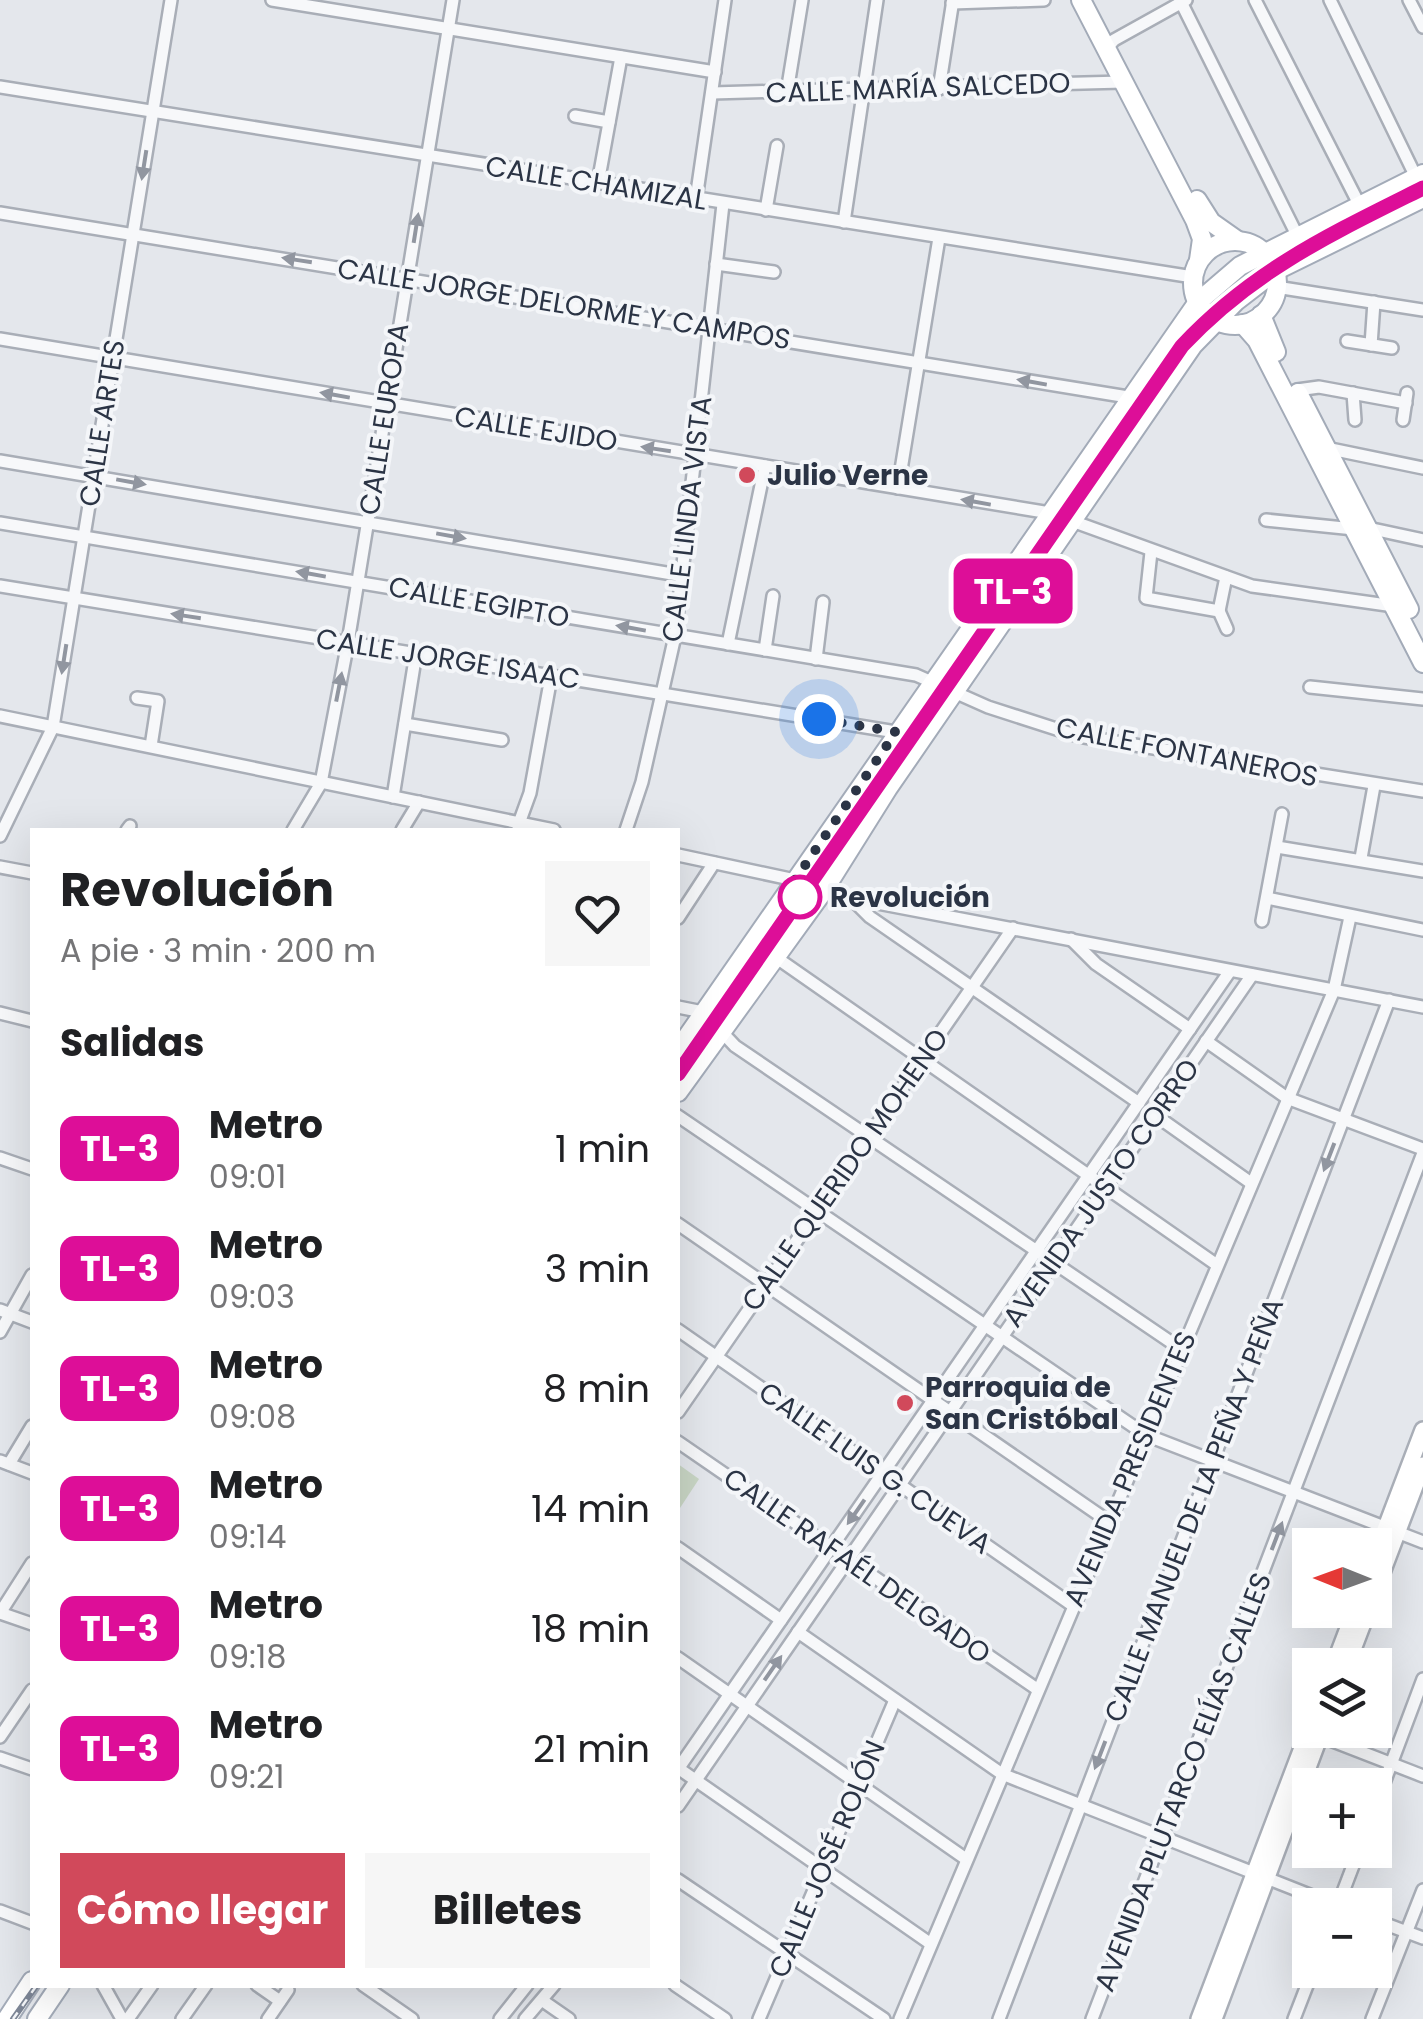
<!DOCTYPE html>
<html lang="es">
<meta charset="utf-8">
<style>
body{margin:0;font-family:Poppins,sans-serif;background:#f6f6f6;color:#202124;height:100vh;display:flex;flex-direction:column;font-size:38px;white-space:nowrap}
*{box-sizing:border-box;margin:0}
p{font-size:32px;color:#757577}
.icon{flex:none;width:55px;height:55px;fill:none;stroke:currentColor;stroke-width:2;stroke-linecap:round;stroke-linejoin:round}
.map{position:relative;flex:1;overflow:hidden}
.details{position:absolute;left:30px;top:828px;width:650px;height:1160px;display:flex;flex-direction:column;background:#fff;border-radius:0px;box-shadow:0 10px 40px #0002}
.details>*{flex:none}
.badge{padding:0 20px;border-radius:15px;font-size:35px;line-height:65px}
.needle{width:65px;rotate:271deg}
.buttons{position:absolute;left:1292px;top:1528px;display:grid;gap:20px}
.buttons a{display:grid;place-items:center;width:100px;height:100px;border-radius:0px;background:#fff;box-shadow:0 10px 40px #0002;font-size:50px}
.you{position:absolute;width:50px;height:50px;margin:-25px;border:8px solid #fff;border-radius:50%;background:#1a73e8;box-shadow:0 0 0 15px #1a73e833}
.map>.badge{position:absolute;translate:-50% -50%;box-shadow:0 0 0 5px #fff}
h2{padding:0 30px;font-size:38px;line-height:90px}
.round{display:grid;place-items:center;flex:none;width:105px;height:105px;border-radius:0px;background:#f6f6f6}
.overview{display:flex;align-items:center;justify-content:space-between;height:170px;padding:0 30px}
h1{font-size:48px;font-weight:700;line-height:75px}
.button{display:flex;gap:20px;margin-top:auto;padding:20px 30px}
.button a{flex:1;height:115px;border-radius:0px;background:#d1495b;color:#fff;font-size:40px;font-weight:700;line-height:115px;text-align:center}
.button a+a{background:#f6f6f6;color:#202124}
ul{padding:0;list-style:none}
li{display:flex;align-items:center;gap:30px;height:120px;padding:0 30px}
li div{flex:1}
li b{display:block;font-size:38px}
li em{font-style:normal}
li .badge{min-width:110px;font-weight:700;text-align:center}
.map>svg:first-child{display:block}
</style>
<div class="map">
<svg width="1423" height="2019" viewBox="0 0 1423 2019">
<rect width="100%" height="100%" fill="#e4e7ec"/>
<path fill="#c9d6c5" d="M678 1464 699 1479 678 1511Z"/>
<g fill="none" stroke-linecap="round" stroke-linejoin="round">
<defs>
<g id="minor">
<path d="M272 0 715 72"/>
<path d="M1180 0 1298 237"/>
<path d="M1255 0 1360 206"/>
<path d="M1330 0 1416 177"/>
<path d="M1409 0 1423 27"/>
<path d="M952 3 1044 0"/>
<path d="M1106 49 1114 40 1186 0"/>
<path d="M0 87 1193 277"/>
<path d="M939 89 953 0"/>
<path d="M787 92 802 0"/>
<path d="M712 93 1123 82"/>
<path d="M575 116 609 122"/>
<path d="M598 183 621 57"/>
<path d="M696 199 725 0"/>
<path d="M766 210 777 146"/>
<path d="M0 213 1128 397"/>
<path d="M844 222 877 0"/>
<path d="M716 264 774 272"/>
<path d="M1276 287 1423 310"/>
<path d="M0 339 1050 513 1252 586 1394 606"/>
<path d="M1347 341 1392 348"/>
<path d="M1371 345 1374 302"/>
<path d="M1297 390 1319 387 1406 403"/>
<path d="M1353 393 1355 420"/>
<path d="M1403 420 1407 393"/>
<path d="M1326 448 1423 468"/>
<path d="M0 461 684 576"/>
<path d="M898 488 939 238"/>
<path d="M1266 520 1354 529"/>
<path d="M0 523 916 675 988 707 1078 736 1423 791"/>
<path d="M1368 528 1423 540"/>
<path d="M1151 552 1146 598 1219 611"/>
<path d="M0 586 896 732"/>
<path d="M1219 611 1226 577"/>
<path d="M1219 611 1227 629"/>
<path d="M728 644 765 466"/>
<path d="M765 650 773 596"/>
<path d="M816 659 823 602"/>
<path d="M1310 687 1423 699"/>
<path d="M137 698 158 701 151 746"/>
<path d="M0 716 554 830"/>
<path d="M405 724 502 740"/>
<path d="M393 797 416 653"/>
<path d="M518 826 530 793 551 677"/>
<path d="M127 830 130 826"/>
<path d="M293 830 321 783 348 642 453 0"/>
<path d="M402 830 419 802"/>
<path d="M626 830 642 782 675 636 723 204"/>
<path d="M0 836 53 727 171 0"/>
<path d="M1277 847 1423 871"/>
<path d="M678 855 795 880 851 898 1423 1007"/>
<path d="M1361 858 1374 786"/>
<path d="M0 867 32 873"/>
<path d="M851 898 870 917 1139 1103"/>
<path d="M1267 898 1423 930"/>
<path d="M678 918 714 863"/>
<path d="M1262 921 1282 814"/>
<path d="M1071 939 1096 964 1190 1029"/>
<path d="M774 956 1217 1265"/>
<path d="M678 1007 703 1012 735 1046 1181 1349"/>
<path d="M0 1013 32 1021"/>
<path d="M1206 1041 1287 1098 1423 1149"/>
<path d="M1155 1115 1251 1183"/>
<path d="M678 1116 1146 1435 1423 1542"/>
<path d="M0 1158 32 1169"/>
<path d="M678 1224 1108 1521"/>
<path d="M0 1310 32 1322"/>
<path d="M678 1330 1072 1605"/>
<path d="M0 1332 32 1275"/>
<path d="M678 1412 1013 928"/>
<path d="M678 1442 1037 1689"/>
<path d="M0 1461 32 1473"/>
<path d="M9 1464 32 1426"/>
<path d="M678 1548 781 1620"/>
<path d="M0 1613 32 1563"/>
<path d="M0 1613 32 1624"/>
<path d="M798 1632 1002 1774 1335 1905"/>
<path d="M678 1658 966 1859"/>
<path d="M1320 1736 1423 1776"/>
<path d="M0 1737 32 1690"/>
<path d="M0 1758 32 1769"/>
<path d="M678 1768 931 1944"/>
<path d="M678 1769 1230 971"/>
<path d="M678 1806 1252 975"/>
<path d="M1375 1807 1423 1679"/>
<path d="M678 1880 884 2019"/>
<path d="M1338 1905 1359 1850"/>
<path d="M0 1911 32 1923"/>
<path d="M1375 1920 1423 1938"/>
<path d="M103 1985 122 2019"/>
<path d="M257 1985 280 2001"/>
<path d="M363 1985 412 2019"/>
<path d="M675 1985 725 2019"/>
<path d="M543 2001 569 2019"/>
<path d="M128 2019 152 1985"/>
<path d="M182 2019 206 1985"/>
<path d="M268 2019 288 1990"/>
<path d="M500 2019 527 1985"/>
<path d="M525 2019 554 1985"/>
<path d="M759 2019 895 1700"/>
<path d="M900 2019 1334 990 1350 917"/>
<path d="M999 2019 1389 1000"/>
<path d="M1092 2019 1423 1153"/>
<path d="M1294 2019 1313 1970"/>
<path d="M1372 2019 1423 1890"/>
</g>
<g id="secondary">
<path d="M1375 1556 1423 1430"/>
<path d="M1375 1591 1423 1465"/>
<path d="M1334 1665 1355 1610"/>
<path d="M1347 1665 1368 1610"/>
<path d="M1199 2019 1310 1727"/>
<path d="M1214 2019 1322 1730"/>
</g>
<g id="primary">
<path d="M1081 0 1195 220 1202 239 1199 260"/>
<path d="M1197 200 1211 222 1238 241"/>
<circle cx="1235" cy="283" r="42"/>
<path d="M1261 315 1276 352"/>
<path d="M1243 324 1257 340 1423 663"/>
<path d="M1298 393 1409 609"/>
<path d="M678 1050 1198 302 1240 266 1423 174"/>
<path d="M678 1092 824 890 888 788 1193 345 1236 301 1275 271 1423 198"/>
<path d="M7 2019 32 1981"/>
<path d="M37 2019 60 1985"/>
</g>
</defs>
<use href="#minor" stroke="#a9aeb7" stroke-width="16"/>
<use href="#secondary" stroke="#a9aeb7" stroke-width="20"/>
<use href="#primary" stroke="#a3abb8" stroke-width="22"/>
<use href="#minor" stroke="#f7f8fa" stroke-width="11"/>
<use href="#secondary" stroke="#fff" stroke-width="15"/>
<use href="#primary" stroke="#fff" stroke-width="18"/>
<defs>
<g id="rail">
<path d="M678 1074 1182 346C1253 270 1331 234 1423 188"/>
<path d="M13 2019 37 1985"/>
</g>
</defs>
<use href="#rail" stroke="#7d8696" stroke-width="6"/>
<use href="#rail" stroke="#f4f6f9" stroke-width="2.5" stroke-dasharray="8" stroke-linecap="butt"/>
</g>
<defs><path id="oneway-solid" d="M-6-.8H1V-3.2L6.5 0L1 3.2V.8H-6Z" transform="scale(2.5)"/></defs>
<g fill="#9196a0">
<use href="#oneway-solid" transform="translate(144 165) rotate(99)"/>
<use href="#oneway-solid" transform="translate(416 228) rotate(-81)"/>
<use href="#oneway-solid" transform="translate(297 260) rotate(-171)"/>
<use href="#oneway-solid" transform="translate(1032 382) rotate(-170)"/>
<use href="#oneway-solid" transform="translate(335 395) rotate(-170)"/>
<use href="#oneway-solid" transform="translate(656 449) rotate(-171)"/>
<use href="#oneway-solid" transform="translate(131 482) rotate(10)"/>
<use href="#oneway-solid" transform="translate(976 502) rotate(-170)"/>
<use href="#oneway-solid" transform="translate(451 536) rotate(10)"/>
<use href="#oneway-solid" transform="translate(311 574) rotate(-170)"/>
<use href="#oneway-solid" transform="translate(186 616) rotate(-171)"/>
<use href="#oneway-solid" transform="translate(631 628) rotate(-170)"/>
<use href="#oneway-solid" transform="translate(64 659) rotate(99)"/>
<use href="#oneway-solid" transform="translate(339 687) rotate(-79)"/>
<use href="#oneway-solid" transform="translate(1329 1157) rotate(111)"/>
<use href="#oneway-solid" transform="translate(856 1512) rotate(125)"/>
<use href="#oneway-solid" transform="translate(1277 1536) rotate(-69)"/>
<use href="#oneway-solid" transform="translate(773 1668) rotate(-55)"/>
<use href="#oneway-solid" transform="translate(1100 1755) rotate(111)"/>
</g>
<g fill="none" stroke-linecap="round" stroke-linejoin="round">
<defs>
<path id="line" d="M678 1074 1182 346C1253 270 1331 234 1423 188"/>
</defs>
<use href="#line" stroke="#fff" stroke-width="22"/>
<use href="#line" stroke="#dd0e98" stroke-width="15"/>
<path stroke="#2b3445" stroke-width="10" stroke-dasharray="0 18" d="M800 897 795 880 896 732 819 719"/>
</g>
<g fill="#d1495b" stroke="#f4f6f9" stroke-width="4">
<circle cx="747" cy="475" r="10"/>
<circle cx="905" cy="1403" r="10"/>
</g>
<circle fill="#fff" stroke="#dd0e98" stroke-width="5" cx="800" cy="897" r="20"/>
<g text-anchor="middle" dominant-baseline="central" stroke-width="8" stroke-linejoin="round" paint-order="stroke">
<g font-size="28" fill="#2b3445" stroke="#f4f6f9">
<text transform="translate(918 88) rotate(-2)">CALLE MARÍA SALCEDO</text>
<text transform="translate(596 183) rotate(9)">CALLE CHAMIZAL</text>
<text transform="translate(564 304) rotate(9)">CALLE JORGE DELORME Y CAMPOS</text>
<text transform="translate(384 419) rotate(-81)">CALLE EUROPA</text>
<text transform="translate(102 423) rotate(-81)">CALLE ARTES</text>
<text transform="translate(536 429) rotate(9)">CALLE EJIDO</text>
<text transform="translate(687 519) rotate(-83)">CALLE LINDA VISTA</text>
<text transform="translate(479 602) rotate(10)">CALLE EGIPTO</text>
<text transform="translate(448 659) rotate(9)">CALLE JORGE ISAAC</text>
<text transform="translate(1187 752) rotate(11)">CALLE FONTANEROS</text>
<text transform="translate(845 1170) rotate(-55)">CALLE QUERIDO MOHENO</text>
<text transform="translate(1101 1193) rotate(-55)">AVENIDA JUSTO CORRO</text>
<text transform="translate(875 1468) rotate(35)">CALLE LUIS G. CUEVA</text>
<text transform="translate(1130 1469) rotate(-67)">AVENIDA PRESIDENTES</text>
<text transform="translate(1194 1510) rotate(-69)">CALLE MANUEL DE LA PEÑA Y PEÑA</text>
<text transform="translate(857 1566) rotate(35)">CALLE RAFAÉL DELGADO</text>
<text transform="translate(1183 1782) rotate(-69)">AVENIDA PLUTARCO ELÍAS CALLES</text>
<text transform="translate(827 1859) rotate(-67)">CALLE JOSÉ ROLÓN</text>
</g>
<g font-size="28" font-weight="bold" fill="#2b3445" stroke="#f4f6f9" text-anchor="start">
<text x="767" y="475">Julio Verne</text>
<text x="925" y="1387">Parroquia de<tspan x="925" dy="32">San Cristóbal</tspan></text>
</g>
<g font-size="28" font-weight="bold" fill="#2b3445" stroke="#f4f6f9" text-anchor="start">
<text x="830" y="897">Revolución</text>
</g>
</g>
</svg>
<div class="buttons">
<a><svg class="needle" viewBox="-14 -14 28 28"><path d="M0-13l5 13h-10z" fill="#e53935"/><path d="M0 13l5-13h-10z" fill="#757577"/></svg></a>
<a><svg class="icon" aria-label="layers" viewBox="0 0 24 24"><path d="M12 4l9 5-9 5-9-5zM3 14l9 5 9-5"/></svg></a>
<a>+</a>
<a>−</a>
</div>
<div class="you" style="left:819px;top:719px"></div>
<b class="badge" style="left:1013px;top:591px;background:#dd0e98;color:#fff">TL-3</b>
<section class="details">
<div class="overview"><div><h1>Revolución</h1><p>A pie · 3 min · 200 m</p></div><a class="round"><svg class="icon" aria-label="heart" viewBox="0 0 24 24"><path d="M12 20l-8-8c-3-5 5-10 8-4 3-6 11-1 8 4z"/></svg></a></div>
<h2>Salidas</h2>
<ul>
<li><span class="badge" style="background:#dd0e98;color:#fff">TL-3</span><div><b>Metro</b><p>09:01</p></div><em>1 min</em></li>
<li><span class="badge" style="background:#dd0e98;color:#fff">TL-3</span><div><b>Metro</b><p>09:03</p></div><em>3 min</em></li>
<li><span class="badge" style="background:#dd0e98;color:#fff">TL-3</span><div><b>Metro</b><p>09:08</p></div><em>8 min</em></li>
<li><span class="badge" style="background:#dd0e98;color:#fff">TL-3</span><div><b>Metro</b><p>09:14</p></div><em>14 min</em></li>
<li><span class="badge" style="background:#dd0e98;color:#fff">TL-3</span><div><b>Metro</b><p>09:18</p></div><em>18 min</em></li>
<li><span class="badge" style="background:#dd0e98;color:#fff">TL-3</span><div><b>Metro</b><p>09:21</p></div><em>21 min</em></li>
</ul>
<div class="button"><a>Cómo llegar</a><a>Billetes</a></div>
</section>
</div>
